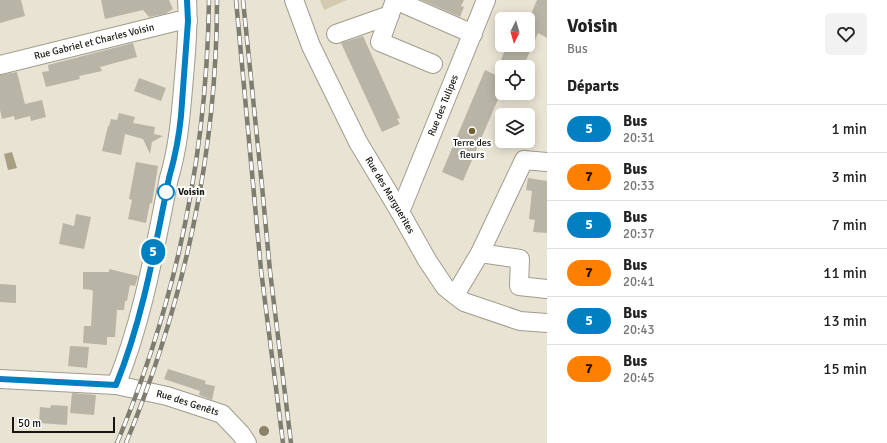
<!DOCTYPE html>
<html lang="fr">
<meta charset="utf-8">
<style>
body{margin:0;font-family:Signika,sans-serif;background:#f2f2f2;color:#222;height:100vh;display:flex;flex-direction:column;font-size:15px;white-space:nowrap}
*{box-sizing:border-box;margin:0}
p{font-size:13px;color:#767676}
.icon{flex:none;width:22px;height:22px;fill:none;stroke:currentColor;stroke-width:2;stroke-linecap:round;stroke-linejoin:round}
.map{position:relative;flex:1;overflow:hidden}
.drawer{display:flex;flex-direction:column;background:#fff;width:340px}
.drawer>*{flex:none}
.badge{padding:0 8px;border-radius:13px;font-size:14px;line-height:26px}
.needle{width:26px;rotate:185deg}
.fabs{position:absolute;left:495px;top:12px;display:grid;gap:8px}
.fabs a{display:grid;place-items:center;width:40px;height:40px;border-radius:6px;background:#fff;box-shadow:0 2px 10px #0003;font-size:20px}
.scale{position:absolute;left:12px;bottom:10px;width:103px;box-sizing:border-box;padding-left:4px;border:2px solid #16150f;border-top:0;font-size:11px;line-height:14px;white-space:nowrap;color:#16150f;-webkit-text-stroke:3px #fff;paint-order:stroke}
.map>.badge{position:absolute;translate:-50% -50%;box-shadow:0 0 0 2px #fff}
h2{padding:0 20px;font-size:15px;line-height:36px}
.round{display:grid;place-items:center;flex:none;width:42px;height:42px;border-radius:6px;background:#f2f2f2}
.overview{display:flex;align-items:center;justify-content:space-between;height:68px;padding:0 20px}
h1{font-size:19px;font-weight:800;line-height:30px}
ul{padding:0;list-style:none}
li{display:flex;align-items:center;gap:12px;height:48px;padding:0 20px;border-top:1px solid #e0e0e0}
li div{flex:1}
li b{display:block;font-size:15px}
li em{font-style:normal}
li .badge{min-width:44px;font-weight:700;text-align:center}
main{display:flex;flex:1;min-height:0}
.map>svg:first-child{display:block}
</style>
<main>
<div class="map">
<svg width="547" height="443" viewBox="0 0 547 443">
<rect width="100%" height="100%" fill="#e8e3d3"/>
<path fill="#d3cab0" d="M320 0H347L324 10Z"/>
<path fill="#a89f82" d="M12 152 17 168 8 170 4 154Z"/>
<g fill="#b9b5a6">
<path d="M0 0H21L25 16 0 23Z"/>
<path d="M101 0H169L173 9 165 14 149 17 143 10 105 19Z"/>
<path d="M421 0H464L461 6 464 7 460 17Z"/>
<path d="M537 0H547V38L538 33 523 67H498L507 45H528V21Z"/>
<path d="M363 36 400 118 397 119 400 124 382 132 341 43Z"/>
<path d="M133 43 137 57 100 67 102 71 79 76 80 79 46 87 42 72 49 71 48 65Z"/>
<path d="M485 70 502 78V90L463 181 442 172Z"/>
<path d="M17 72 25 104 42 100 46 117 31 121 30 116 15 120 14 116 2 119 0 110V75Z"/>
<path d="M139 78 166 88 161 101 134 91Z"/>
<path d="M119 113 135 117 133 123 155 127 154 134 163 136 152 142 150 154 143 139 125 134 121 155 102 151 108 126H109L111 119 117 120Z"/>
<path d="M136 162 158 166 152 203H150L146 223 128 219 132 200 129 199Z"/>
<path d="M528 178 547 181V233L533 232 535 220 529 219 532 191 526 190Z"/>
<path d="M76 214 91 217 84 249 59 244 63 223 74 226Z"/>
<path d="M109 269 138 276 135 286 130 285 127 301H125L124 310H117L115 337H107V345L83 343 84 326H91L93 292 92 290 83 289V272H109Z"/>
<path d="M0 284 16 285V303L0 302Z"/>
<path d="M70 346 89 347 87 368 68 366Z"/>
<path d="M168 369 206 381 205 384 215 386 212 400 199 395 200 391 164 379Z"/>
<path d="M72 393 96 395 94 415 70 413Z"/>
<path d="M51 405 68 406 67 425 39 423 40 407 50 408Z"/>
</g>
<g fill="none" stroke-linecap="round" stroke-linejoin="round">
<defs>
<g id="minor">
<path id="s1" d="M294 0 311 46 358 142 400 212 427 260 445 287 464 302 520 321 547 323"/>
<path d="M395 0 380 42 433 64"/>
<path d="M395 0 473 34"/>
<path d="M336 34 390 15"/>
<path id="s2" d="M0 65 178 21H188"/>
<path id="s3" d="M400 212 486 0"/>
<path d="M480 253 524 160 547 162"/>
<path d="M455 295 480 253 520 259 519 286 547 289"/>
<path id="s4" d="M0 379 116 385 167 396 222 414 241 434 247 443"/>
<path d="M116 385C143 320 155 247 169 178 179 145 181 111 184 77 186 51 189 26 187 0"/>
</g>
</defs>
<use href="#minor" stroke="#a09c8d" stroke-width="20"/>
<use href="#minor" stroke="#fff" stroke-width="18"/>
<defs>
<g id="rail">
<path d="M236 0 261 270 283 443"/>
<path d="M243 0 262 186 270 271 291 443"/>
<path d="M117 443C176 303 207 152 209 0"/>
<path d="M126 443C184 303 217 152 217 0"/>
</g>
</defs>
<use href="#rail" stroke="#7f7c71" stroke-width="4.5"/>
<use href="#rail" stroke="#fff" stroke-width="3" stroke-dasharray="9" stroke-linecap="butt"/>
</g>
<circle fill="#8a8265" cx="264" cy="431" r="5"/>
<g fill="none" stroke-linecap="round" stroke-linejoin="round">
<defs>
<path id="line" d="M0 379 116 385C143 319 155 247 169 178 175 157 179 137 181 116L188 21 187 0"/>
</defs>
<use href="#line" stroke="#fff" stroke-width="9"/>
<use href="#line" stroke="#0080c0" stroke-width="6"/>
</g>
<circle fill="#71612f" stroke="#fff" stroke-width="1.5" cx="472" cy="131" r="4"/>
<circle fill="#fff" stroke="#0080c0" stroke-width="2" cx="166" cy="192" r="8"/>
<g text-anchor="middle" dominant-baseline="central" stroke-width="4" stroke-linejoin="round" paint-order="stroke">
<g font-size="10" fill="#16150f" stroke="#fff">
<text stroke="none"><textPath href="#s2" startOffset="97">Rue Gabriel et Charles Voisin</textPath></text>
<text stroke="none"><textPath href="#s3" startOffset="115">Rue des Tulipes</textPath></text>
<text stroke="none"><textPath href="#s1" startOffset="218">Rue des Marguerites</textPath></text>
<text stroke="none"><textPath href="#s4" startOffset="190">Rue des Genêts</textPath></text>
</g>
<g font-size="10" fill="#16150f" stroke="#fff">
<text x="472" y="143">Terre des<tspan x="472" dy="12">fleurs</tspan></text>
</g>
<g font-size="10" font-weight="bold" fill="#16150f" stroke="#fff" text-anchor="start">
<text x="178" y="192">Voisin</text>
</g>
</g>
</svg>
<div class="fabs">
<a><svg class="needle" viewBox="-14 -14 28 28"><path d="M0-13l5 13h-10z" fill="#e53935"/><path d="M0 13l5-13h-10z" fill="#767676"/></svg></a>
<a><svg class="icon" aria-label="locate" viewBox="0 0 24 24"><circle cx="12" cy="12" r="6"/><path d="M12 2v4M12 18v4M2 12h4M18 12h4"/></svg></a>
<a><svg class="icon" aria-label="layers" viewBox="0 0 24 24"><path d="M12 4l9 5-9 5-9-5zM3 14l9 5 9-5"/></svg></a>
</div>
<div class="scale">50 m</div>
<b class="badge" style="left:153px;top:252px;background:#0080c0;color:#fff">5</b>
</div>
<section class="drawer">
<div class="overview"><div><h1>Voisin</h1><p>Bus</p></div><a class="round"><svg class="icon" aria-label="heart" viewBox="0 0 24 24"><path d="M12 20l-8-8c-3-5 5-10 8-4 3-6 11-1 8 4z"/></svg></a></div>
<h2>Départs</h2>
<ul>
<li><span class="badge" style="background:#0080c0;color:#fff">5</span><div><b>Bus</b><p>20:31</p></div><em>1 min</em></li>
<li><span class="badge" style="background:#ff8000;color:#111">7</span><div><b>Bus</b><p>20:33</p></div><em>3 min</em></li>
<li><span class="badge" style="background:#0080c0;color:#fff">5</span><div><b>Bus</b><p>20:37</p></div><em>7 min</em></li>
<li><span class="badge" style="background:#ff8000;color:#111">7</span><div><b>Bus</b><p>20:41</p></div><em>11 min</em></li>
<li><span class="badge" style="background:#0080c0;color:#fff">5</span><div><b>Bus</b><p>20:43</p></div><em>13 min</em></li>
<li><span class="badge" style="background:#ff8000;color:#111">7</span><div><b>Bus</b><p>20:45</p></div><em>15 min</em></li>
</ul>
</section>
</main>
